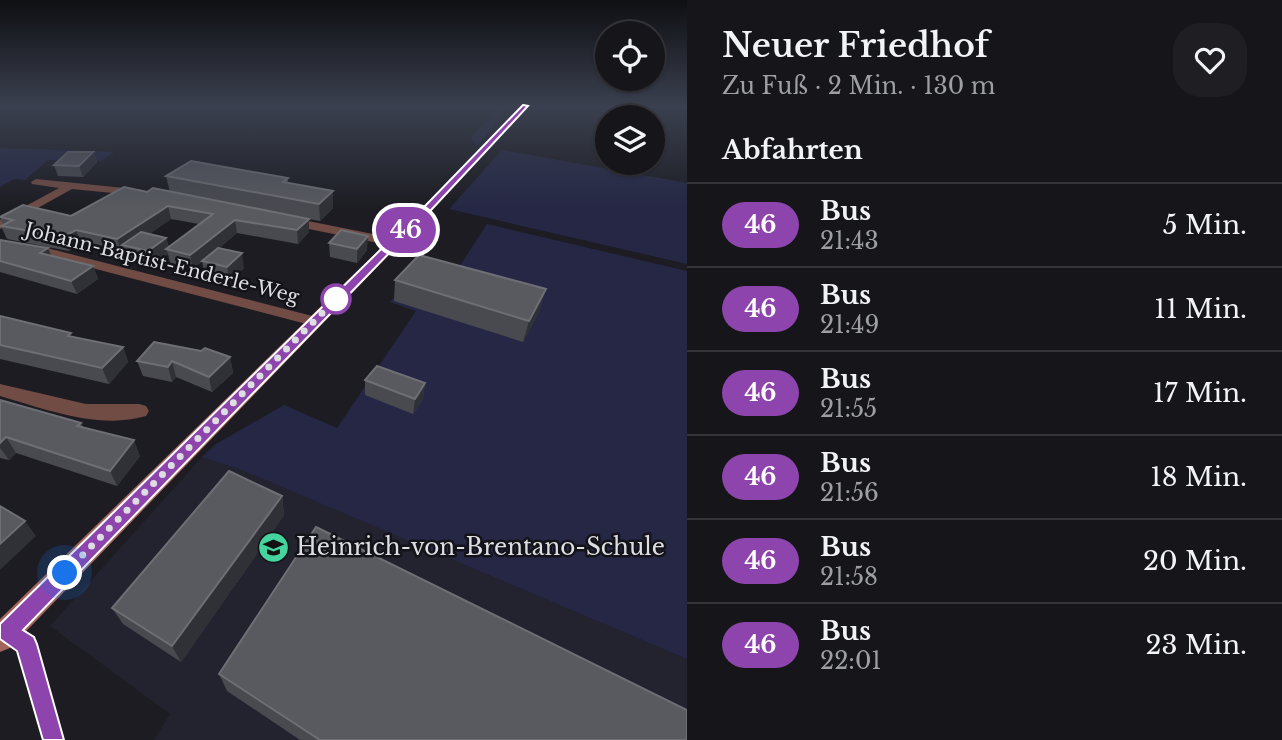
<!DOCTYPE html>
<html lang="de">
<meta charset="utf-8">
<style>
body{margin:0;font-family:"Libre Baskerville",serif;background:#1e1e23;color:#f1f3f6;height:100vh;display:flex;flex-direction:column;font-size:26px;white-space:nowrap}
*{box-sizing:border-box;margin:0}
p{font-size:23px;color:#9d9fa2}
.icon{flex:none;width:38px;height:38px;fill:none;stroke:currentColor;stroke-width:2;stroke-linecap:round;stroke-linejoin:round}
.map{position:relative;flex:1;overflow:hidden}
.drawer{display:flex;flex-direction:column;background:#15151a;width:595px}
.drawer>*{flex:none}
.badge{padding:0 14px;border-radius:23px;font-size:24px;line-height:46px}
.controls{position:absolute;left:595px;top:21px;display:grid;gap:14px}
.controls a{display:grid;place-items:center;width:70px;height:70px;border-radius:50%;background:#15151a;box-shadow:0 2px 5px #0004,0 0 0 2px #343439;font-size:35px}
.you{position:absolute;width:35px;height:35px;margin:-18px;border:5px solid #fff;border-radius:50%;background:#1a73e8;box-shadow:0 0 0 10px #1a73e833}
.map>.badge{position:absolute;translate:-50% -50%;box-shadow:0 0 0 4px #fff}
h2{padding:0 35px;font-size:26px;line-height:63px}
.round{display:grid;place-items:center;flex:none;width:74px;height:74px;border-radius:28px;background:#1e1e23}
.headline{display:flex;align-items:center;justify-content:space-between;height:119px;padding:0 35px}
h1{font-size:33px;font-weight:600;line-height:52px}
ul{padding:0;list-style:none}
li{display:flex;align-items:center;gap:21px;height:84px;padding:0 35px;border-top:2px solid #343439}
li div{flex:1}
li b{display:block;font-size:26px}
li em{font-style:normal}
li .badge{min-width:77px;font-weight:700;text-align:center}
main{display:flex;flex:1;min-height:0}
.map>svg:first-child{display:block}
</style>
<main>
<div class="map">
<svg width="687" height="740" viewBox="0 0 687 740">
<rect width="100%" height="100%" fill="#1c1c22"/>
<path fill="#22232f" d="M202 457 240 468 687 659V740H154L170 714 50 626Z"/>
<g fill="#252745">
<path d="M499 106H513L476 146 471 137Z"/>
<path d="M0 148 114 152 101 161 48 160 25 180 14 179 0 187Z"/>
<path d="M502 150 687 183V264L449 209Z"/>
<path d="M487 224 687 271V659L240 469 202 457 216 444 284 405 337 428 416 311 390 302 418 269 452 278Z"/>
</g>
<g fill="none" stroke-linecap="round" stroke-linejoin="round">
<g fill="#714c45" fill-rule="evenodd">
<path d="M36 179 144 190 149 193 144 196 72 189 0 229V220L59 188 32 184 31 182Z"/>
<path d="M288 217 393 238 399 242 393 246 284 224 282 221Z"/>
<path d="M0 241 47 248 320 318 322 321 314 326 46 256 0 249Z"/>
<path d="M0 384 86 404H139L146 406 149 411 146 416C99 430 45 409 0 396Z"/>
</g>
<path fill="#a1655b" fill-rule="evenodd" d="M521 106H529L433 209 10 648 0 652V619L425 205Z"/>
</g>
<g fill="#494a50" fill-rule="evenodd">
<path d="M93 152 97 162 83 177 58 176 54 165Z"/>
<path d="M166 176 288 178V183L333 208 320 221 309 219V232L298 244 237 233 219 248 244 268 230 281 205 275 202 261 193 269 170 263 168 254 152 265 126 259 124 252 122 253 81 243 69 251 7 239 1 226 3 225 0 217 71 216 147 192H170ZM171 219 199 224 169 247 166 238 149 234Z"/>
<path d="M0 240 48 248 51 256 93 266 98 279 77 294 0 272Z"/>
<path d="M329 243 367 250 357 263 330 257Z"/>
<path d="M395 280 540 310 523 342 394 301Z"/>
<path d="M0 316 72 337 123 347 128 362 109 384 0 359Z"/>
<path d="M230 357 233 373 212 392 176 377 172 382 143 376 137 361Z"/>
<path d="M365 380 425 383 423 399 413 414 365 395Z"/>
<path d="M0 400 81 423 83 427 140 456 117 486 16 453 9 460 0 458Z"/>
<path d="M282 496 284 515 181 662 123 624 112 608Z"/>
<path d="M219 674 687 740H300L227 691Z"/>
</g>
<g fill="#303137">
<path d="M93 152 97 162 83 177 79 166Z"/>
<path d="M333 191V208L320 221 319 204Z"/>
<path d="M168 206 171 219 131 247 122 245 124 252 122 253 117 239Z"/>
<path d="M309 219V232L298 244 297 230Z"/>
<path d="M235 220 237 233 193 269 190 255Z"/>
<path d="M76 230 81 243 69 251 63 237Z"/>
<path d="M368 236 367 250 357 263V249Z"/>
<path d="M166 238 169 249H166L168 254 152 265 148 251Z"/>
<path d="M48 248 53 261 40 253Z"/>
<path d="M242 253 244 268 230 281 227 267Z"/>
<path d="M93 266 98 279 77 294 71 281Z"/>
<path d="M546 289 540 310 523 342 529 321Z"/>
<path d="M123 347 128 362 109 384 102 368Z"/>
<path d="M230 357 233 373 212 392 209 377Z"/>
<path d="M172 361 176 377 172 382 168 367Z"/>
<path d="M425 383 423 399 413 414 415 399Z"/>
<path d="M6 437 16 453 9 460 0 448V443Z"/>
<path d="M134 440 140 456 117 486 110 471Z"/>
<path d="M282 496 284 515 181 662 172 646Z"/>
<path d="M25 521 36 536 0 570V544Z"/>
</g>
<g fill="#595a60" stroke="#6e6f74" stroke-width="2">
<path d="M68 152H93L79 166 54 165Z"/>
<path d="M191 161 288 178 283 182 333 191 319 204 166 176Z"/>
<path d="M124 187 147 192 153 188 309 219 297 230 235 220 190 255 166 249 213 214 168 206 117 239 76 230 63 237 1 226 13 220 0 217 23 205 71 216Z"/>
<path d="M341 230 368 236 357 249 329 243Z"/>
<path d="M141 232 166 238 148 251 122 245Z"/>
<path d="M0 240 48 248 40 253 93 266 71 281 0 261Z"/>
<path d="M218 248 242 253 227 267 202 261Z"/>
<path d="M419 255 546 289 529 321 395 280Z"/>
<path d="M0 316 71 333 68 336 123 347 102 368 0 345Z"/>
<path d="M154 342 201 351 205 348 230 357 209 377 172 361 168 367 137 361Z"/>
<path d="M377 366 425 383 415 399 365 380Z"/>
<path d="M0 400 81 423 77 426 134 440 110 471 6 437 0 443Z"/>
<path d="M229 471 282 496 172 646 112 608Z"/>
<path d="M0 506 25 521 0 544Z"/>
<path d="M316 527 687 710V740H320L219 674Z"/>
</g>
<linearGradient id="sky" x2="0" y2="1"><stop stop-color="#0f0f13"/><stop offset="0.51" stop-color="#3a404f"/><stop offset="1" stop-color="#3a404f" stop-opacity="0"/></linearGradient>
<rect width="687" height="209" fill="url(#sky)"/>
<path fill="#8e44ad" stroke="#fff" stroke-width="2" d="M523 105 528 106 432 209 23 630 34 637 37 644 64 740H43L17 651 0 639V624L426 205Z"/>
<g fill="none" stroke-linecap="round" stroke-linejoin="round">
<path stroke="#dddee2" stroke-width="7" stroke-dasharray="0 12.6" d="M65 573 336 299"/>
</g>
<defs>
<symbol id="school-disc" viewBox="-11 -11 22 22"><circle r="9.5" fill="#45d49f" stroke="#131319"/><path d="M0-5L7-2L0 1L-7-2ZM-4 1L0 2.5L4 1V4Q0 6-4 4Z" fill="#111"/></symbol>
</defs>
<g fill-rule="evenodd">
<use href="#school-disc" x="256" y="530" width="35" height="35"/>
</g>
<circle fill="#fff" stroke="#8e44ad" stroke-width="3.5" cx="336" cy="299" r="14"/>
<g text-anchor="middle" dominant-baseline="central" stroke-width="5" stroke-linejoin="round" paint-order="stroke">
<g font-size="19" fill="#dddee2" stroke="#131319">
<text transform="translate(162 263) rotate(14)">Johann-Baptist-Enderle-Weg</text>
</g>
<g font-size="23" fill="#dddee2" stroke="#131319" text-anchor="start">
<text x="296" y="547">Heinrich-von-Brentano-Schule</text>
</g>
</g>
</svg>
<div class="controls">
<a><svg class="icon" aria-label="locate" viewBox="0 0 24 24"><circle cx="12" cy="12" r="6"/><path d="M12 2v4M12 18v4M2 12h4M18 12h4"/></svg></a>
<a><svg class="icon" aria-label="layers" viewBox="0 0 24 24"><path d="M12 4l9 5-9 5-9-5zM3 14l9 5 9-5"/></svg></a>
</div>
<div class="you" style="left:65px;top:573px"></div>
<b class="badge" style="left:406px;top:230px;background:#8e44ad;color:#fff">46</b>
</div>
<section class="drawer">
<div class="headline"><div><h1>Neuer Friedhof</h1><p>Zu Fuß · 2 Min. · 130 m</p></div><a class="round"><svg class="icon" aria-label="heart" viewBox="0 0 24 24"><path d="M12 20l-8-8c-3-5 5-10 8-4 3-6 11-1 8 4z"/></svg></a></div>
<h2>Abfahrten</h2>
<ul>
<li><span class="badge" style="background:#8e44ad;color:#fff">46</span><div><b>Bus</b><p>21:43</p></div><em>5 Min.</em></li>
<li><span class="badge" style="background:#8e44ad;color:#fff">46</span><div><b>Bus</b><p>21:49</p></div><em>11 Min.</em></li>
<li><span class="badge" style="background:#8e44ad;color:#fff">46</span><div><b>Bus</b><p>21:55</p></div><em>17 Min.</em></li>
<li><span class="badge" style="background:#8e44ad;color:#fff">46</span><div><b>Bus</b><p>21:56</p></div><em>18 Min.</em></li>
<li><span class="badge" style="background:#8e44ad;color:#fff">46</span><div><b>Bus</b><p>21:58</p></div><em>20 Min.</em></li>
<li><span class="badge" style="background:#8e44ad;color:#fff">46</span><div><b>Bus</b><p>22:01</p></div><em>23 Min.</em></li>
</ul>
</section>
</main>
